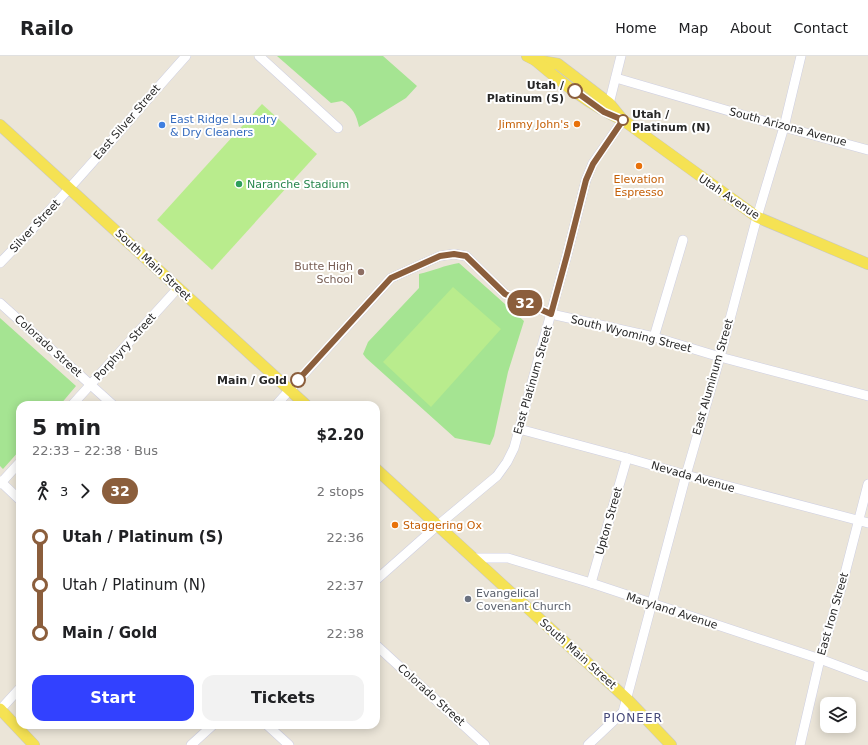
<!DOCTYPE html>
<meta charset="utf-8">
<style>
body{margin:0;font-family:"DejaVu Sans",sans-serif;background:#f2f2f2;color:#202124;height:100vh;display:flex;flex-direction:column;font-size:15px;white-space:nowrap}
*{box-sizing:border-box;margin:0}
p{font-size:13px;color:#757577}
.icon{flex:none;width:22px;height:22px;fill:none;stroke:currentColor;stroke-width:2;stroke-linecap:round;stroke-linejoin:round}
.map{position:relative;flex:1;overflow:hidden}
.panel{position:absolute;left:16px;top:345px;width:364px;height:328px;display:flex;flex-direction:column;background:#fff;border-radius:12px;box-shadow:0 2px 10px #0003}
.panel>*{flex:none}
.badge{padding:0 8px;border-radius:13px;font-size:14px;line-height:26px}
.controls{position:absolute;left:820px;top:641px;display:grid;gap:8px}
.controls a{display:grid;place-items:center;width:36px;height:36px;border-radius:8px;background:#fff;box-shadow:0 2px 10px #0003;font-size:20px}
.map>.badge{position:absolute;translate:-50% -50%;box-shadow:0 0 0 2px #fff}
.legs{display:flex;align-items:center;gap:6px;height:44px;padding:0 16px;font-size:13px}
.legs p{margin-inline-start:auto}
.headline{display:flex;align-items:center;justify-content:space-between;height:68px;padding:0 16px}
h1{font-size:22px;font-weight:700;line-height:30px}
.action{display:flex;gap:8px;margin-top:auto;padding:8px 16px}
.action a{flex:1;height:46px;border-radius:12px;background:#3241ff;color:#fff;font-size:16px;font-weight:700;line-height:46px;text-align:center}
.action a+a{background:#f2f2f2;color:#202124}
ul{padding:0 16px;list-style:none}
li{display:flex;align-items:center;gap:14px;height:48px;font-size:15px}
li i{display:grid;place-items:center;width:6px;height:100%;margin:0 5px;background:currentColor}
li i::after{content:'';width:10px;height:10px;margin:-5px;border:3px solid;border-radius:50%;background:#fff}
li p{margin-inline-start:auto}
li:first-child i{background:linear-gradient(#0000 50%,currentColor 0)}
li:last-child i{background:linear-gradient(currentColor 50%,#0000 0)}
header{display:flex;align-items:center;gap:24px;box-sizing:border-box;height:56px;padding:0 20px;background:#fff;border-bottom:1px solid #e0e0e0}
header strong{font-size:19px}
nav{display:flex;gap:22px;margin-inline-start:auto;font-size:14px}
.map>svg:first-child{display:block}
</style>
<header>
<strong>Railo</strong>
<nav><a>Home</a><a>Map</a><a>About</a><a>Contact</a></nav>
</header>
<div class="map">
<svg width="868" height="689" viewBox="0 0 868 689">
<rect width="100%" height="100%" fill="#ebe5d8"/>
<g fill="#a5e492">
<path d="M277 0H383L417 30 406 42 359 71C356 58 353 52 342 45L331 47Z"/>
<path d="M459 207 524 265 508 316 494 380 490 389 455 382 366 302 363 298 368 286 419 232V218C433 215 445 209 459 207Z"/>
<path d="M0 262 76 330 60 349H20V394L3 413 0 410Z"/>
</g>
<g fill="#b9ec8d">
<path d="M262 48 317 98 212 214 157 164Z"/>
<path d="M453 231 501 273 431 351 383 306Z"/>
</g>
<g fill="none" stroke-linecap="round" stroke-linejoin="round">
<defs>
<g id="minor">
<path d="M259 0 338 72"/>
<path d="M616 22 784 71 868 94"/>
<path d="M608 52 621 0"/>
<path d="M0 207C65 141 124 69 186 0"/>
<path d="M0 247 113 349"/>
<path d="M654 281 683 184"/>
<path d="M72 349 178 232"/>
<path d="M276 349 391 222 440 200 454 198 466 200 505 238 551 258 654 281 720 301 868 340"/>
<path d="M519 373 627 402 686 419 868 467"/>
<path d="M0 425 20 444"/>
<path d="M0 428 20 406"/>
<path d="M473 502H508L591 527 820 603 868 621"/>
<path d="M376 524 437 470 497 420 507 406 514 392 567 199 586 124 593 107 623 64"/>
<path d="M591 527 627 402"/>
<path d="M376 589 485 689"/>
<path d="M0 654 20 632"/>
<path d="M267 669 289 689"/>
<path d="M191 689 213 669"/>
<path d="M588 689 623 656 686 419 720 301 757 161 784 71 801 0"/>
<path d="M800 689 820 603 842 529 868 428"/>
</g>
<g id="major">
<path d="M527 0 535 4 558 8 609 47 622 63"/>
<path d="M535 4C562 27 591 50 623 64L757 161 868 208"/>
<path d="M0 69 306 349"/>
<path d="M376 413 627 643 671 689"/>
<path d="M0 653 34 689"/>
</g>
</defs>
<use href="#minor" stroke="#cecfe2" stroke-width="10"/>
<use href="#major" stroke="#c7c7c7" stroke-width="12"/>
<use href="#minor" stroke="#fff" stroke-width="9"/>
<use href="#major" stroke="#f5e253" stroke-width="11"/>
</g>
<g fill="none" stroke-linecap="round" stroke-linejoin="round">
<defs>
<path id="line-1" d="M298 324 391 222 440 200 454 198 466 200 505 238 551 258 567 199 586 124 593 108 623 64 604 56 575 35"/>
</defs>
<use href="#line-1" stroke="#fff" stroke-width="9"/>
<use href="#line-1" stroke="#8b5e3c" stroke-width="6"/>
</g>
<g fill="#fff" stroke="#8b5e3c" stroke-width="2">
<circle cx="575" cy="35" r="7"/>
<circle cx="623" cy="64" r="5"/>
<circle cx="298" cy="324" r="7"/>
</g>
<g fill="#e8710a" stroke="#fff" stroke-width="1.5">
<circle cx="577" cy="68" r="4"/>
<circle cx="639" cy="110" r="4"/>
<circle cx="395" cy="469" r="4"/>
</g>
<circle fill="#3f7fe0" stroke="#fff" stroke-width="1.5" cx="162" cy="69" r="4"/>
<circle fill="#2e9e5b" stroke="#fff" stroke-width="1.5" cx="239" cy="128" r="4"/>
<circle fill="#8d6e63" stroke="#fff" stroke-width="1.5" cx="361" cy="216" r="4"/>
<circle fill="#6b7280" stroke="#fff" stroke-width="1.5" cx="468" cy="543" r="4"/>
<g text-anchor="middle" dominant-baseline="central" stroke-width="4" stroke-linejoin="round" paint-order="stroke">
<g font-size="11" font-weight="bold" fill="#282828" stroke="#fff" text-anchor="end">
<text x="564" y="29">Utah /<tspan x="564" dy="13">Platinum (S)</tspan></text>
<text x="632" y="58" text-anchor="start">Utah /<tspan x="632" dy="13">Platinum (N)</tspan></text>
<text x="287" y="324">Main / Gold</text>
</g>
<g font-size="11" fill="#366cbe" stroke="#fff" text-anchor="start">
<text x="170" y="63">East Ridge Laundry<tspan x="170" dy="13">&amp; Dry Cleaners</tspan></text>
</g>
<g font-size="11" fill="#282828" stroke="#fff">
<text transform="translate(127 66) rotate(-49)">East Silver Street</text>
<text transform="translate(788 71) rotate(15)">South Arizona Avenue</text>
<text transform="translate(729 141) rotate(34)">Utah Avenue</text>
<text transform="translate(35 170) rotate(-47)">Silver Street</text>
<text transform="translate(153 209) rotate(43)">South Main Street</text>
<text transform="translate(631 278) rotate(14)">South Wyoming Street</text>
<text transform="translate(48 290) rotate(42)">Colorado Street</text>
<text transform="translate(125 291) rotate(-48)">Porphyry Street</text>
<text transform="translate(713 321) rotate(-74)">East Aluminum Street</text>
<text transform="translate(533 324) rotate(-74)">East Platinum Street</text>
<text transform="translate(693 421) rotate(16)">Nevada Avenue</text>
<text transform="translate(609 465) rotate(-74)">Upton Street</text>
<text transform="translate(672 555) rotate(18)">Maryland Avenue</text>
<text transform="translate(833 558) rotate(-74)">East Iron Street</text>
<text transform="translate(578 598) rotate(42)">South Main Street</text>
<text transform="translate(431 639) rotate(42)">Colorado Street</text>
</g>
<g font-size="11" fill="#c56008" stroke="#fff" text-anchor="end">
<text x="569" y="68">Jimmy John's</text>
<text x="639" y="123" text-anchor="middle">Elevation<tspan x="639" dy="13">Espresso</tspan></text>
<text x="403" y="469" text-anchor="start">Staggering Ox</text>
</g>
<g font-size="11" fill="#27864d" stroke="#fff" text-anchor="start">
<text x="247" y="128">Naranche Stadium</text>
</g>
<g font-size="11" fill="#785e54" stroke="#fff" text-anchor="end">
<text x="353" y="210">Butte High<tspan x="353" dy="13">School</tspan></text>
</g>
<g font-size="11" fill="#5b616d" stroke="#fff" text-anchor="start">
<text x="476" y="537">Evangelical<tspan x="476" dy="13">Covenant Church</tspan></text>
</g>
<g font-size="12" letter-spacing="1" fill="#474a7a" stroke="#fff">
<text x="633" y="662">PIONEER</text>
</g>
</g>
</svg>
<div class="controls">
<a><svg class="icon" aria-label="layers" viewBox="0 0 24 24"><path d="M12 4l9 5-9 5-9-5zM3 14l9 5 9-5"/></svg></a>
</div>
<b class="badge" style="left:525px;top:247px;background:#8b5e3c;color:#fff">32</b>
<section class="panel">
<div class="headline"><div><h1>5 min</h1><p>22:33 – 22:38 · Bus</p></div><b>$2.20</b></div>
<div class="legs"><svg class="icon" aria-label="walk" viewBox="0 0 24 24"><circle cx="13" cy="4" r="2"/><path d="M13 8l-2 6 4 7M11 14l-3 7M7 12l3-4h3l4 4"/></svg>3<svg class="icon" aria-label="forward" viewBox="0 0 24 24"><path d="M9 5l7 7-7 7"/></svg><b class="badge" style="background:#8b5e3c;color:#fff">32</b><p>2 stops</p></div>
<ul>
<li><i style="color:#8b5e3c"></i><b>Utah / Platinum (S)</b><p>22:36</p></li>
<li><i style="color:#8b5e3c"></i><span>Utah / Platinum (N)</span><p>22:37</p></li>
<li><i style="color:#8b5e3c"></i><b>Main / Gold</b><p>22:38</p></li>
</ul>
<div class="action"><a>Start</a><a>Tickets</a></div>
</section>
</div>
